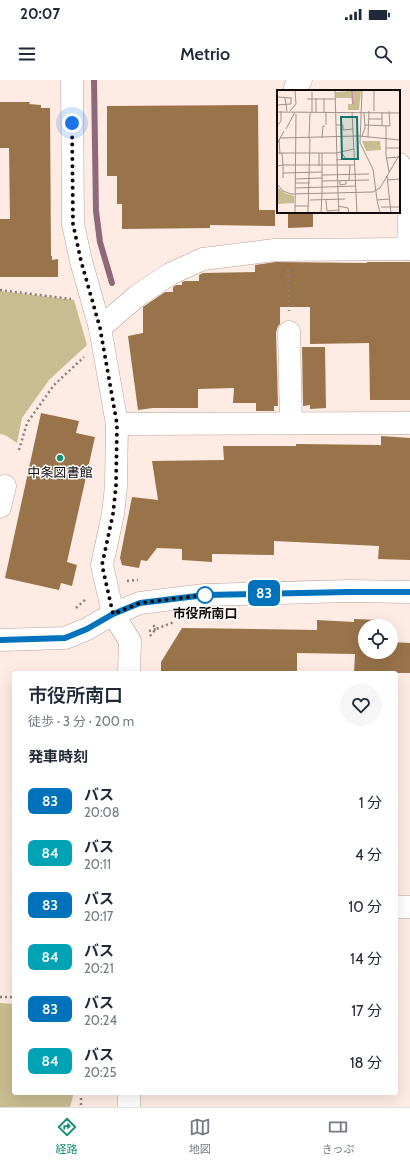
<!DOCTYPE html>
<html lang="ja">
<meta charset="utf-8">
<style>
body{margin:0;font-family:Cabin,"Noto Sans JP",sans-serif;background:#f6f6f7;color:#1f2937;height:100vh;display:flex;flex-direction:column;font-size:15px;white-space:nowrap}
*{box-sizing:border-box;margin:0}
p{font-size:13px;color:#747a83}
.icon{flex:none;width:22px;height:22px;fill:none;stroke:currentColor;stroke-width:2;stroke-linecap:round;stroke-linejoin:round}
.map{position:relative;flex:1;overflow:hidden}
.panel{position:absolute;left:12px;top:591px;width:386px;height:424px;display:flex;flex-direction:column;background:#fff;border-radius:4px;box-shadow:0 4px 16px #0002}
.panel>*{flex:none}
.badge{padding:0 8px;border-radius:6px;font-size:14px;line-height:26px}
.fabs{position:absolute;left:358px;top:539px;display:grid;gap:8px}
.fabs a{display:grid;place-items:center;width:40px;height:40px;border-radius:50%;background:#fff;box-shadow:0 4px 16px #0002;font-size:20px}
.you{position:absolute;width:20px;height:20px;margin:-10px;border:3px solid #fff;border-radius:50%;background:#1a73e8;box-shadow:0 0 0 6px #1a73e833}
.map>.badge{position:absolute;translate:-50% -50%;box-shadow:0 0 0 2px #fff}
h2{padding:0 16px;font-size:15px;line-height:36px}
.round{display:grid;place-items:center;flex:none;width:42px;height:42px;border-radius:21px;background:#f6f6f7}
.summary{display:flex;align-items:center;justify-content:space-between;height:68px;padding:0 16px}
h1{font-size:19px;font-weight:600;line-height:30px}
ul{padding:0;list-style:none}
li{display:flex;align-items:center;gap:12px;height:52px;padding:0 16px}
li div{flex:1}
li b{display:block;font-size:15px}
li em{font-style:normal}
li .badge{min-width:44px;font-weight:700;text-align:center}
.status{display:flex;justify-content:space-between;align-items:center;height:28px;padding:0 20px;background:#fff;direction:ltr}
.status svg{height:11px;fill:currentColor}
header{display:flex;justify-content:space-between;align-items:center;height:52px;padding:0 16px;background:#fff;font-size:18px;font-weight:600}
.tabs{display:flex;justify-content:space-around;align-items:center;height:56px;border-top:1px solid #e0e1e3;background:#fff;font-size:11px;color:#747a83}
.tabs a{display:grid;justify-items:center;gap:2px}
.tabs .selected{color:#169176}
.map>svg:first-child{display:block}
</style>
<div class="status"><b>20:07</b><svg viewBox="0 0 49 12"><path d="M0 12V9h3v3zM5 12V6h3v6zM10 12V3h3v9zM15 12V0h3v12zM26 1h20v11H26zM47 4h2v5h-2z"/></svg></div>
<header><svg class="icon" aria-label="menu" viewBox="0 0 24 24"><path d="M4 6h16M4 12h16M4 18h16"/></svg>Metrio<svg class="icon" aria-label="search" viewBox="0 0 24 24"><circle cx="10" cy="10" r="6"/><path d="M15 15l6 6"/></svg></header>
<div class="map">
<svg width="410" height="1027" viewBox="0 0 410 1027">
<rect width="100%" height="100%" fill="#feebe3"/>
<g fill="#c8bc90">
<path d="M0 211 74 220 87 265 49 300 22 338 17 363 5 355 0 354Z"/>
<path d="M0 923 14 924V1013H74L70 1027H0Z"/>
</g>
<g fill="none" stroke-linecap="round" stroke-linejoin="round">
<path stroke="#8f6879" stroke-width="6" d="M94 0 96 131 100 162 112 203"/>
</g>
<g fill="#99744b">
<path d="M0 22H30L29 24 41 25V28H50L51 176H52V180L58 179V197H0V139H10L9 68H0Z"/>
<path d="M258 25 259 130H275V146L210 145V148L122 149V124H117V96H107V26Z"/>
<path d="M288 132H313V147L288 148Z"/>
<path d="M276 182 367 183V182H410V320H370L369 263 310 264V227H280V244L278 246 276 252 278 326H274V331H256V323H233L234 308 198 309V328H153L138 330 128 256 143 253V227L165 212H173V207L176 205H182V202L185 201H199V195L203 193 255 192V185Z"/>
<path d="M302 267H325L326 328 310 329V325L303 326Z"/>
<path d="M41 333 79 341 76 353 95 357 67 482 77 485 72 506 61 503 59 510 5 498Z"/>
<path d="M381 356 410 358V480L378 479 379 466 274 461V475L218 474H212V482L182 480V469L157 468 147 481 141 480 139 488 122 485 120 478 132 417 158 420 152 381 224 380 223 366H296V364L381 365Z"/>
<path d="M354 539 380 540 379 546H365V572H391V562L410 563V593H354L355 574 297 573V593H161V582L182 548 317 550V540L354 542Z"/>
</g>
<g fill="none" stroke-linecap="round" stroke-linejoin="round">
<defs>
<g id="minor">
<path d="M72 0 73 144 81 181 100 248 117 344 116 406 113 434 102 485 113 534 130 561 129 593"/>
<path d="M295 11V7L301 0"/>
<path d="M399 84 410 97"/>
<path d="M408 169 410 104"/>
<path d="M100 248 137 216 170 194 203 179 275 170 410 169"/>
<path d="M289 252 291 343"/>
<path d="M117 344 410 343"/>
<path d="M0 427 5 406"/>
<path d="M0 560 65 558 87 549 113 534 140 523 205 515 348 511 410 512"/>
<path d="M396 827H410"/>
<path d="M129 1013V1027"/>
</g>
</defs>
<use href="#minor" stroke="#b5a39c" stroke-width="23"/>
<g stroke="#8b7e79" stroke-width="2.5" stroke-dasharray="2 3" stroke-linecap="butt">
<path d="M288 190 289 231"/>
<path d="M0 210 71 219"/>
<path d="M19 370 27 343 54 305 84 277"/>
<path d="M127 501 138 500"/>
<path d="M76 528 87 518"/>
<path d="M149 551 156 549 152 543"/>
<path d="M150 556 156 549 174 542"/>
<path d="M0 917H14"/>
<path d="M81 1013V1027"/>
</g>
<use href="#minor" stroke="#fff" stroke-width="22"/>
</g>
<g fill="none" stroke-linecap="round" stroke-linejoin="round">
<defs>
<path id="line" d="M0 560 65 558 87 549 113 534 140 523 205 515 348 512H410"/>
</defs>
<use href="#line" stroke="#fff" stroke-width="9"/>
<use href="#line" stroke="#0072bc" stroke-width="6"/>
<path stroke="#100a08" stroke-width="4" stroke-dasharray="0 7.2" d="M72 43 73 144 81 181 100 248 117 344 116 406 113 434 102 485 113 534 140 523 205 515"/>
</g>
<circle fill="#169176" stroke="#fdfdfd" stroke-width="1.5" cx="60" cy="378" r="4"/>
<circle fill="#fff" stroke="#0072bc" stroke-width="2" cx="205" cy="515" r="8"/>
<g text-anchor="middle" dominant-baseline="central" stroke-width="3" stroke-linejoin="round" paint-order="stroke">
<g font-size="13" fill="#100a08" stroke="#fdfdfd">
<text x="60" y="392">中条図書館</text>
</g>
<g font-size="13" font-weight="bold" fill="#100a08" stroke="#fdfdfd">
<text x="205" y="533">市役所南口</text>
</g>
</g>
<g transform="translate(277 10)">
<rect width="123" height="123" fill="#feebe3"/>
<path d="M76 0H84L82 20H71V14H77ZM74 1 75 8H59V2ZM85 51H103L104 60 89 61ZM0 97 8 103 17 106V113L0 114Z" fill="#c8bc90"/>
<path fill="none" stroke="#c690aa" stroke-width="2" d="M75 0 76 14"/>
<path fill="none" stroke="#9f918b" stroke-width="1" d="M58 0 61 103M85 0 83 53 96 79 100 110M97 0V21M97 0H111M35 2V23M0 7 15 8M8 8 10 21M39 8V22M47 8V22M30 9H58M0 15 14 14V8M13 21 19 14 18 0M0 22 123 23M49 22V35M75 22 80 123M92 29H105M59 35H66V40L76 39M88 35 113 36 112 21M0 36 4 31V21M105 36V22M109 36V65L112 82M9 39 18 22M85 46 88 38 87 22M91 47 92 21M3 48 82 46 123 50M45 48 46 36H48M2 49 3 64M32 49 33 23M0 54 7 41M109 58H123M0 63H59L77 59M5 63 6 75H78M110 68 122 67M59 70 69 69 64 62M0 76 6 75V88M42 76V63M6 83 45 82M45 85 92 84M18 89 45 88M72 90 73 75M111 90 123 89M45 91 92 90M63 91V95L69 94V90M18 93H33M0 94 6 101 14 104 96 102 103 98 110 86M18 98 79 96M61 103 62 123M45 104V63M33 110 68 109M49 110 50 121 62 120M18 116H31M61 116 71 118 72 123M104 117H123M18 123 19 24M31 123 33 49M44 123 45 104M103 123 100 110 113 109M114 123 110 86 123 64"/>
<path fill="#0f766e" fill-opacity="0.15" stroke="#0f766e" stroke-width="2" d="M64 27H80L81 69H65Z"/>
<rect width="123" height="123" fill="none" stroke="#100a08" stroke-width="2"/>
</g>
</svg>
<div class="fabs">
<a><svg class="icon" aria-label="locate" viewBox="0 0 24 24"><circle cx="12" cy="12" r="6"/><path d="M12 2v4M12 18v4M2 12h4M18 12h4"/></svg></a>
</div>
<div class="you" style="left:72px;top:43px"></div>
<b class="badge" style="left:264px;top:513px;background:#0072bc;color:#fff">83</b>
<section class="panel">
<div class="summary"><div><h1>市役所南口</h1><p>徒歩 · 3 分 · 200 m</p></div><a class="round"><svg class="icon" aria-label="heart" viewBox="0 0 24 24"><path d="M12 20l-8-8c-3-5 5-10 8-4 3-6 11-1 8 4z"/></svg></a></div>
<h2>発車時刻</h2>
<ul>
<li><span class="badge" style="background:#0072bc;color:#fff">83</span><div><b>バス</b><p>20:08</p></div><em>1 分</em></li>
<li><span class="badge" style="background:#00a3b4;color:#fff">84</span><div><b>バス</b><p>20:11</p></div><em>4 分</em></li>
<li><span class="badge" style="background:#0072bc;color:#fff">83</span><div><b>バス</b><p>20:17</p></div><em>10 分</em></li>
<li><span class="badge" style="background:#00a3b4;color:#fff">84</span><div><b>バス</b><p>20:21</p></div><em>14 分</em></li>
<li><span class="badge" style="background:#0072bc;color:#fff">83</span><div><b>バス</b><p>20:24</p></div><em>17 分</em></li>
<li><span class="badge" style="background:#00a3b4;color:#fff">84</span><div><b>バス</b><p>20:25</p></div><em>18 分</em></li>
</ul>
</section>
</div>
<nav class="tabs">
<a class="selected"><svg class="icon" aria-label="directions" viewBox="0 0 24 24"><path d="M12 3l9 9-9 9-9-9zM9 14v-3h6M13 9l2 2-2 2"/></svg>経路</a>
<a><svg class="icon" aria-label="map" viewBox="0 0 24 24"><path d="M3 6l6-2 6 2 6-2v14l-6 2-6-2-6 2zM9 4v14M15 6v14"/></svg>地図</a>
<a><svg class="icon" aria-label="tickets" viewBox="0 0 24 24"><path d="M3 7h18v10H3zM15 7v10"/></svg>きっぷ</a>
</nav>
